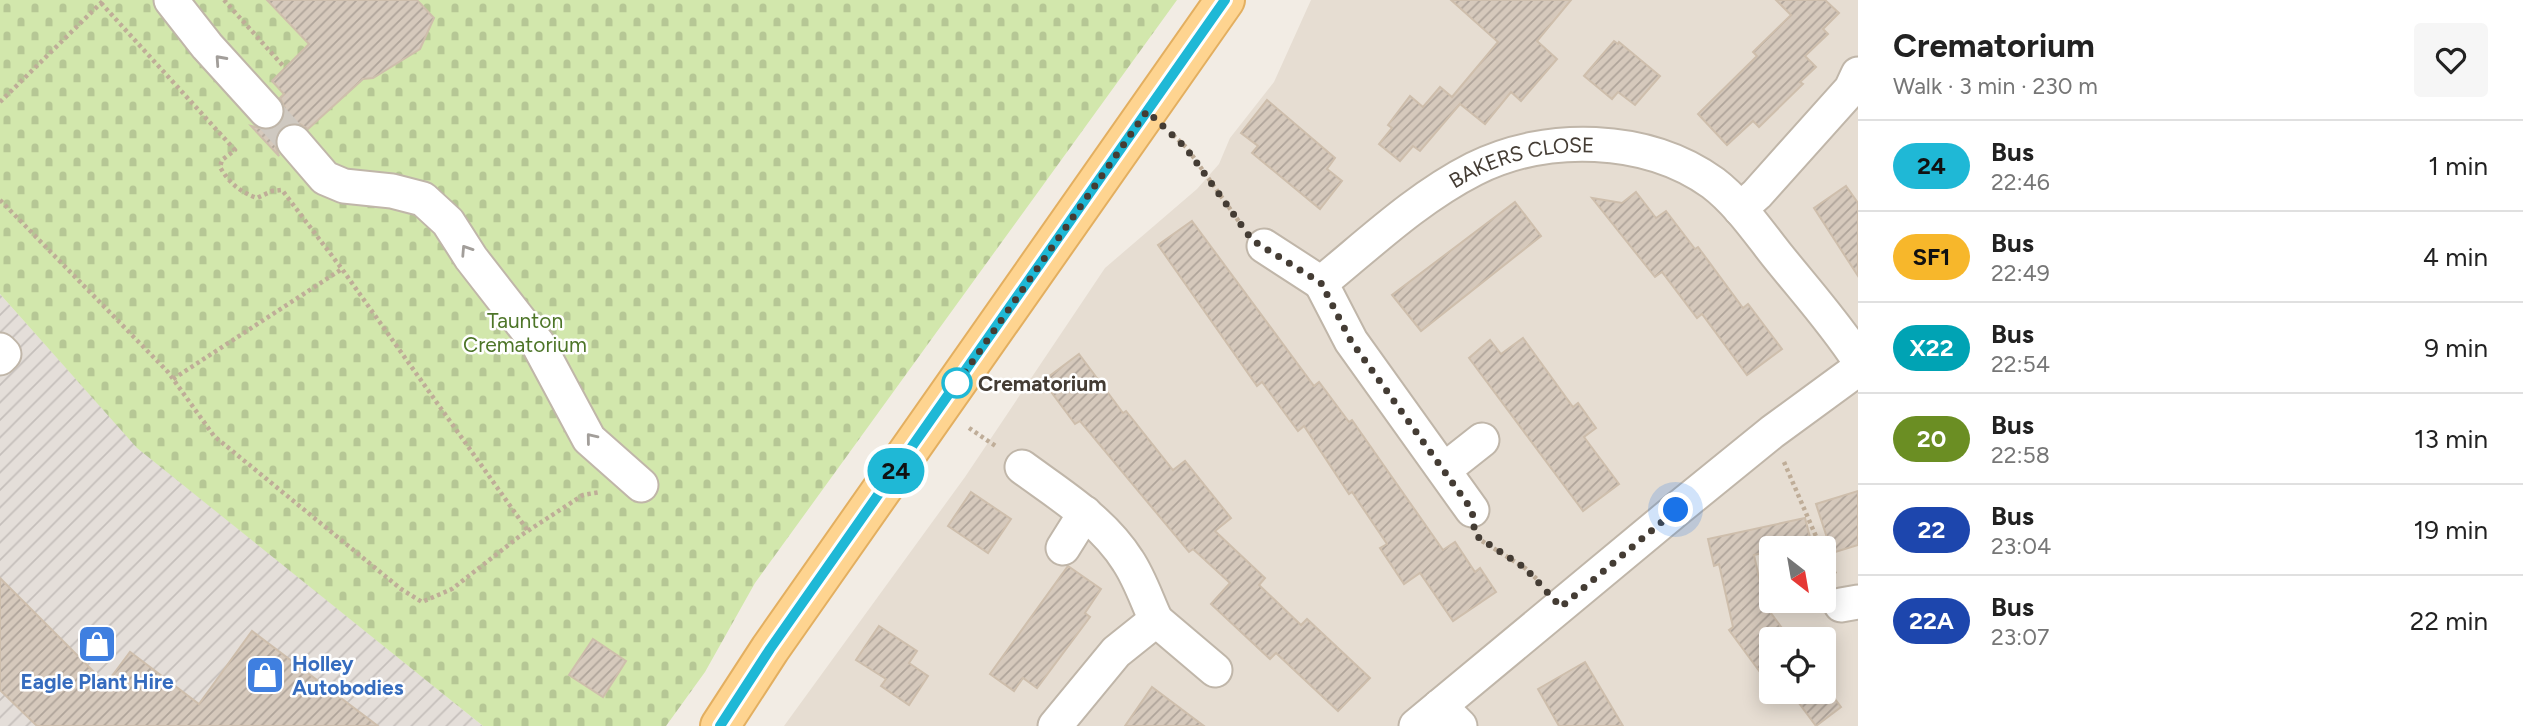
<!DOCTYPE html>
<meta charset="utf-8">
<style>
body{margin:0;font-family:Figtree,sans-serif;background:#f6f6f6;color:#222;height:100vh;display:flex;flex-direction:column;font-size:26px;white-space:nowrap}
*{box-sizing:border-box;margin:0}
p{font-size:23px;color:#767676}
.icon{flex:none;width:38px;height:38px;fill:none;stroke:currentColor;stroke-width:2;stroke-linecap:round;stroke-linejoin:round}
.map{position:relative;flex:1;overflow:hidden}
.details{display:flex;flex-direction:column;background:#fff;width:665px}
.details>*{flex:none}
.badge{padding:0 14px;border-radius:23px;font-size:24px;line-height:46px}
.needle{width:46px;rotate:149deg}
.controls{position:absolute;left:1759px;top:536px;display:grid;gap:14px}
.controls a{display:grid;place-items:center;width:77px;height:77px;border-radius:7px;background:#fff;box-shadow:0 4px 18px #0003;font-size:35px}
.you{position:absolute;width:35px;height:35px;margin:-18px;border:5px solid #fff;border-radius:50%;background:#1a73e8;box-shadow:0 0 0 10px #1a73e833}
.map>.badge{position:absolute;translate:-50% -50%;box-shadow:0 0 0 4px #fff}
.round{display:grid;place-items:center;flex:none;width:74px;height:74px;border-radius:7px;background:#f6f6f6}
.summary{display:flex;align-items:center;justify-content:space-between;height:119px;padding:0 35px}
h1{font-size:33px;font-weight:700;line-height:52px}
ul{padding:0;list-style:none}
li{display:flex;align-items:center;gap:21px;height:91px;padding:0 35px;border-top:2px solid #e0e0e0}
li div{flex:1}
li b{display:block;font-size:26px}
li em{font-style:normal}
li .badge{min-width:77px;font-weight:700;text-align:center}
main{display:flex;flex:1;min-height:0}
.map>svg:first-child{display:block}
</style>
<main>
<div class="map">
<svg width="1858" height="726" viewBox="0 0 1858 726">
<defs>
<pattern id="industrial-furrows" width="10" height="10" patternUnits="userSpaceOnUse" patternTransform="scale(1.75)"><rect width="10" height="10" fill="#e4ded9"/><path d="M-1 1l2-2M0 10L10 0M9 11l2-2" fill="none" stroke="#c5bfbb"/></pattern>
<pattern id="cemetery-stones" width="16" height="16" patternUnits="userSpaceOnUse" patternTransform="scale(1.75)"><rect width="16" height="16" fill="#d2e7ac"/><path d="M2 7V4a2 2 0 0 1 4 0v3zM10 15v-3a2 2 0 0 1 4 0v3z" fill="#b6c795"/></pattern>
<pattern id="building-hatch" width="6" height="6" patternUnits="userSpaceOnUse" patternTransform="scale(1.75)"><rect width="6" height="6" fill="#d6c9bc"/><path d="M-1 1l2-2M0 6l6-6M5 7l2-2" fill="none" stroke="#afa49a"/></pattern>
</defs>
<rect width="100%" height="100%" fill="#f2ece4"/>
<path fill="#e6ddd2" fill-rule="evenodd" d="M1311 0H1858V726H784L965 477 1105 268 1197 189 1219 164 1230 138 1274 82ZM1771 548H1824V600H1771ZM1771 639H1824V691H1771Z"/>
<path fill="url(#industrial-furrows)" d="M0 294 138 448 483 726H0Z"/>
<path fill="url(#cemetery-stones)" d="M0 0H1177L755 583 705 672 666 726H483L137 448 0 294Z"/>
<g fill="url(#building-hatch)" stroke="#cebeac" stroke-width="2">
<path d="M267 0H417L434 18 420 49 373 78 363 79 308 129 300 124 291 123 281 128 276 136 275 145 279 156 251 126 269 130 279 125 284 117 285 108 280 98 284 94 272 81 309 44Z"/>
<path d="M1451 0H1571L1537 41 1557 59 1521 101 1511 92 1485 124 1460 104 1420 151 1413 146 1400 161 1379 144 1392 128 1388 125 1410 96 1423 107 1440 87 1452 97 1498 42Z"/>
<path d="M1776 0H1825L1839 13 1823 29 1828 34 1805 56 1816 67 1800 82 1803 84 1759 127 1753 121 1727 145 1698 114 1757 56 1753 52 1791 15Z"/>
<path d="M1614 41 1618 44 1619 42 1660 76 1635 105 1618 92 1612 99 1584 76Z"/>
<path d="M1267 100 1335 158 1327 169 1342 181 1320 209 1252 153 1258 146 1241 133Z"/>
<path d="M1846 186 1858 203V276L1814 208Z"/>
<path d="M1636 192 1656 218 1666 211 1695 249 1698 247 1743 308 1748 304 1782 349 1747 375 1702 314 1697 318 1662 272 1655 277 1592 198 1622 203Z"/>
<path d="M1515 202 1541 236 1421 331 1392 295Z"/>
<path d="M1192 221 1314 386 1319 382 1349 422 1352 420 1443 550 1455 542 1475 572 1480 568 1496 592 1453 621 1420 573 1404 584 1380 548 1387 544 1352 492 1349 494 1304 426 1298 431 1262 382 1257 386 1158 245Z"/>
<path d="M1523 338 1573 407 1578 403 1596 428 1584 437 1619 484 1583 511 1469 358 1490 340 1501 354Z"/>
<path d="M1079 354 1123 413 1126 411 1173 470 1185 461 1231 518 1215 531 1265 578 1259 585 1301 625 1307 619 1370 678 1338 711 1276 653 1270 659 1211 604 1230 583 1193 549 1189 552 1080 421 1075 424 1043 381Z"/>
<path d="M1858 491V545L1832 553 1816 504Z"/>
<path d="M971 492 1011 519 988 553 948 526Z"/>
<path d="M1805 518 1811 541 1782 548H1771V551L1754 555 1765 605 1790 639H1771V687L1729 630 1733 627 1719 564 1714 566 1708 539Z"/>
<path d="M1068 566 1101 589 1085 613 1090 617 1037 688 1023 678 1014 691 990 674Z"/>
<path d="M0 578 106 684 130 652 199 704 252 631 378 726H37L0 690Z"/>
<path d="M879 626 917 651 909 663 928 676 909 705 881 686 886 679 856 660Z"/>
<path d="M593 639 626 661 603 697 569 675Z"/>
<path d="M1585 662 1623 726H1559L1538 689Z"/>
<path d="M1152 687 1204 726H1125Z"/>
<path d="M1790 691H1829L1841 707 1816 726Z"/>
</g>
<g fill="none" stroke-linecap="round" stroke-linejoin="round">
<path stroke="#cfc9c1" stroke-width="33" stroke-dasharray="33 17" stroke-linecap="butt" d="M266 111 294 142"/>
<defs>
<g id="minor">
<path d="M171 0 207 46 266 111"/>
<path d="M294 142 325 178 344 186 392 191 423 199 448 222 471 258 538 344 589 439 641 485"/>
<path d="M1740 209 1757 194 1851 89 1858 74"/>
<path d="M1264 246 1321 283"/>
<path d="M0 350 4 354 0 358"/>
<path d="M1022 467C1060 495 1102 520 1128 561 1140 579 1147 601 1156 620"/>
<path d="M1444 470 1482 440"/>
<path id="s1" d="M1472 510 1351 341 1321 283C1370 243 1417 198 1474 169 1546 133 1646 135 1713 183 1738 202 1757 230 1776 254 1804 289 1834 322 1858 359"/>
<path d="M1063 548 1085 513"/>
<path d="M1841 605 1858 602"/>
<path d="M1440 706 1460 726"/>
<path d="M1055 726 1116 652 1156 620 1215 670"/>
<path d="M1416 726 1676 510 1772 432 1858 369"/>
</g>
<path id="major" d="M720 726 770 649 1225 0"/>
</defs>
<use href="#minor" stroke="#c0b6a9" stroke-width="37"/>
<use href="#major" stroke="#e3af60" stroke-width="42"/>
<g stroke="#bfad98" stroke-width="4.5" stroke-dasharray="3.5 3.5" stroke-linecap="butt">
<path d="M224 0 285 68"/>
<path d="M101 3 235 150 222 160 220 167C229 183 240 192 257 198L272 191 282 190 342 269 528 531"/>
<path d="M0 102 104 0"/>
<path d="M1173 135 1187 148 1240 223"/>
<path d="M0 200 168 372 214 436 401 589 422 602 452 589 520 536 583 495 600 492"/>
<path d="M173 379 342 269"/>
<path d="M969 428 997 447"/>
<path d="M1784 462 1821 548"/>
<path d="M1482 541 1525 568 1540 582"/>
<path d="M1824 553 1835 574"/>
</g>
<use href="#minor" stroke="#fff" stroke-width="33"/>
<use href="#major" stroke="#fed490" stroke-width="38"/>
</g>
<defs><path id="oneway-chevron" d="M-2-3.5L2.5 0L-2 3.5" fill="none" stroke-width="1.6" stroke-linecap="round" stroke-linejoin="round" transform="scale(1.75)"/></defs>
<g stroke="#a29e9a">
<use href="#oneway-chevron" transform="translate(220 60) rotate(-132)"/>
<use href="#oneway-chevron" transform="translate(466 250) rotate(-123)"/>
<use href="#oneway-chevron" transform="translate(591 438) rotate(-129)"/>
</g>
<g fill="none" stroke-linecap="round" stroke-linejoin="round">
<defs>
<path id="line" d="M720 726 770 649 1225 0"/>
</defs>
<use href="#line" stroke="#fff" stroke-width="16"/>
<use href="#line" stroke="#1fb8d6" stroke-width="10"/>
<path stroke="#443c34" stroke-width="7" stroke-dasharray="0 12.6" d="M957 383 954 388 1147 111 1186 148 1252 240 1321 283 1351 341 1472 510 1475 535 1525 568 1561 607 1676 510"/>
</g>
<defs>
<symbol id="shop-square" viewBox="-11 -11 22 22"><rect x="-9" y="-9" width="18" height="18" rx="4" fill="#3f7fe0" stroke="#fff"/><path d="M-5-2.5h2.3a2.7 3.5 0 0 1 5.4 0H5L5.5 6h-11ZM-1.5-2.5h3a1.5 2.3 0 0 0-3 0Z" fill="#fff"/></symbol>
</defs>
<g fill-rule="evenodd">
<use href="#shop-square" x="75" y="622" width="44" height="44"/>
<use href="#shop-square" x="243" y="653" width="44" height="44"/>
</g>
<circle fill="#fff" stroke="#1fb8d6" stroke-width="3.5" cx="957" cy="383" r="14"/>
<g text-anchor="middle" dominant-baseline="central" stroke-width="5" stroke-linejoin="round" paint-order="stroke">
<g font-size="21" fill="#443c34" stroke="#fff">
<text stroke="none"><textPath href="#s1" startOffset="513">BAKERS CLOSE</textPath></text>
</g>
<g font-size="21" fill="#4d7528" stroke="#fff">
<text x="525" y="320">Taunton<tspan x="525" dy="24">Crematorium</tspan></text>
</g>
<g font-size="21" font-weight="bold" fill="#443c34" stroke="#fff" text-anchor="start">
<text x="978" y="383">Crematorium</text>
</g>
<g font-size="21" font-weight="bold" fill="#366cbe" stroke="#fff" text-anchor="start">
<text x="292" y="663">Holley<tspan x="292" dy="24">Autobodies</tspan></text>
<text x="97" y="681" text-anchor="middle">Eagle Plant Hire</text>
</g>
</g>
</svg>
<div class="controls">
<a><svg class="needle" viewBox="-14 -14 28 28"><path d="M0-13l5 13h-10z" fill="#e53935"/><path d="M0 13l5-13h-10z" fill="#767676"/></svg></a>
<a><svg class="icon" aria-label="locate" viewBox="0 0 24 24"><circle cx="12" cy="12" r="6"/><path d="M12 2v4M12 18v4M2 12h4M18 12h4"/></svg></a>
</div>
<div class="you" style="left:1676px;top:510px"></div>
<b class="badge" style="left:896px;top:471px;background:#1fb8d6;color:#111">24</b>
</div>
<section class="details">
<div class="summary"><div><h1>Crematorium</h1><p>Walk · 3 min · 230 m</p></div><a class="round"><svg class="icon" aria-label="heart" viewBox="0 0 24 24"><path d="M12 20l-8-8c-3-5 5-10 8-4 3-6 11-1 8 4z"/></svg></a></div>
<ul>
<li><span class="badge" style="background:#1fb8d6;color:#111">24</span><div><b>Bus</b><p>22:46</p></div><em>1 min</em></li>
<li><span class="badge" style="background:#f7b72b;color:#111">SF1</span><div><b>Bus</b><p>22:49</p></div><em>4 min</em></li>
<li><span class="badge" style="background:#00a3b4;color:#fff">X22</span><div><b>Bus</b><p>22:54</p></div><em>9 min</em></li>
<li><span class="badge" style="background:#6b8e23;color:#fff">20</span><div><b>Bus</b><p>22:58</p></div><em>13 min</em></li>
<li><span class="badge" style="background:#1d46ad;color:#fff">22</span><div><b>Bus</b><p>23:04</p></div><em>19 min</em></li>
<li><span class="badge" style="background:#1d46ad;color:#fff">22A</span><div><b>Bus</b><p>23:07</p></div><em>22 min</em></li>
</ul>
</section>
</main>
